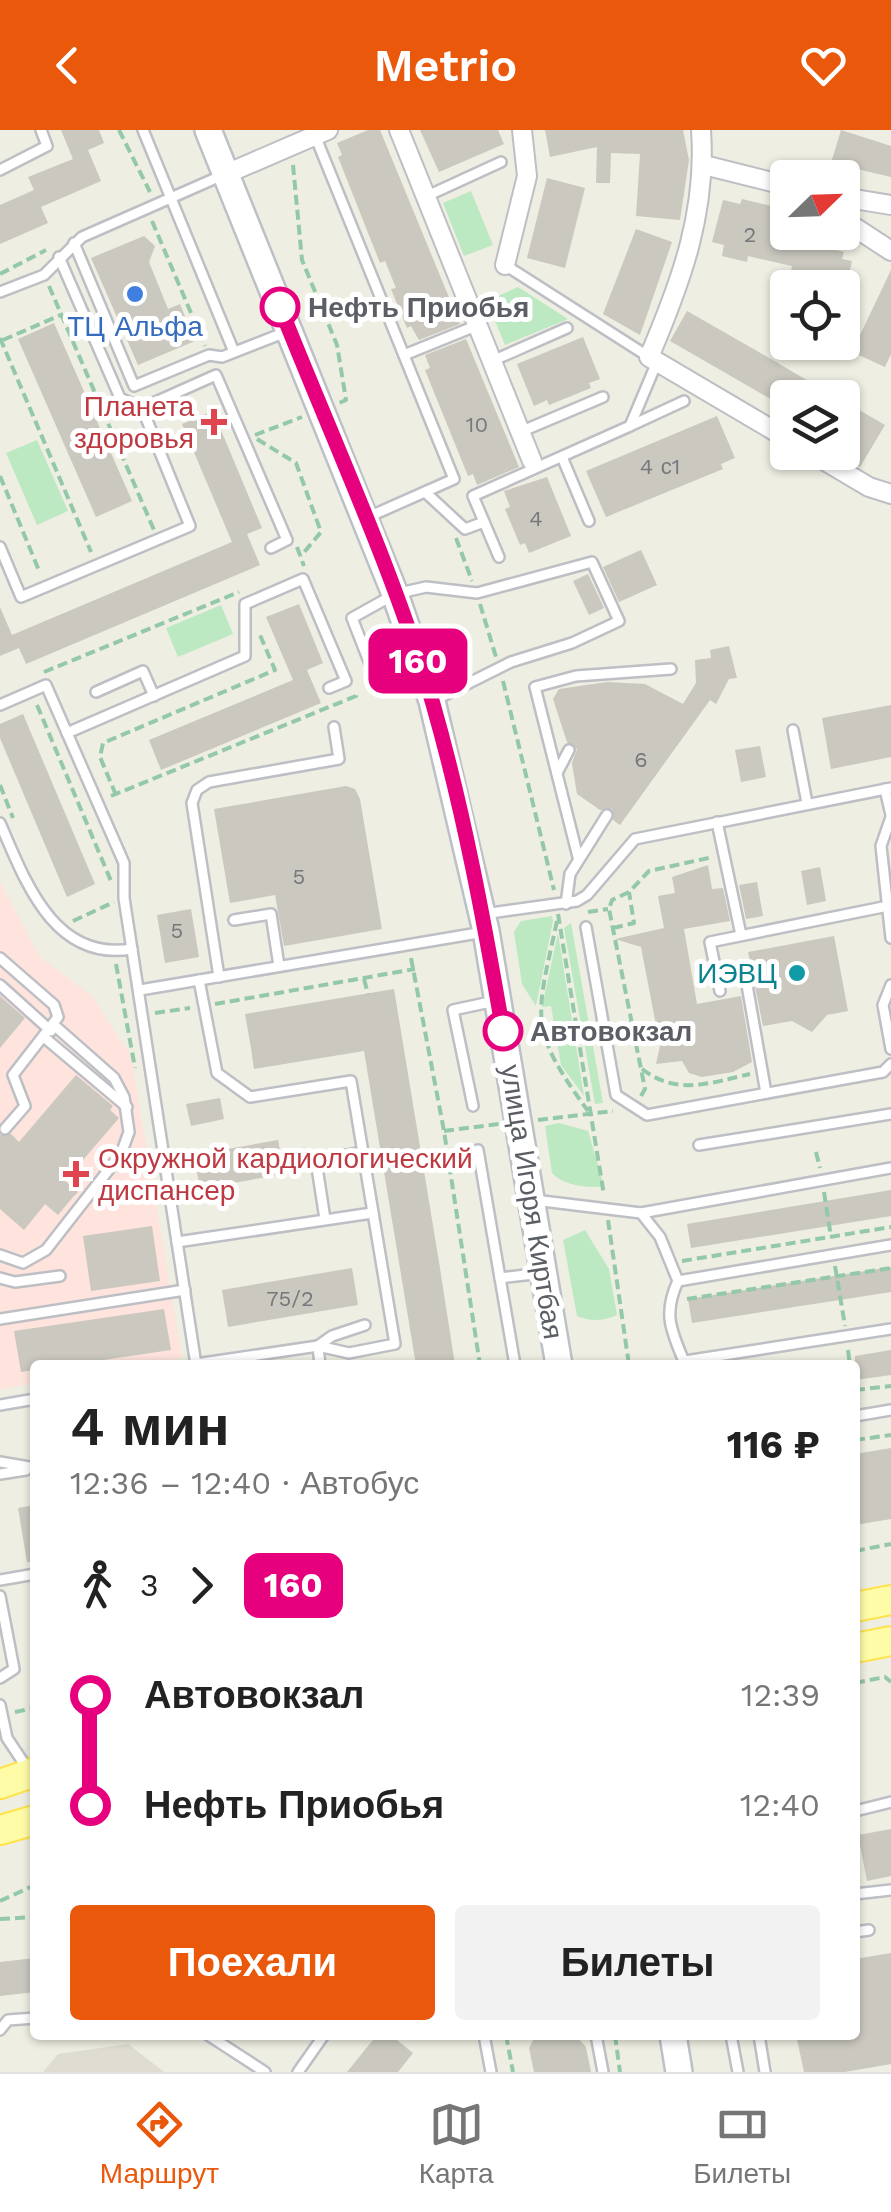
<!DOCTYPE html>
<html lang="ru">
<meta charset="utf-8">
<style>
body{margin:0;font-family:"Work Sans",sans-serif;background:#f2f2f2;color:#222;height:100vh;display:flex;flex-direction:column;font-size:38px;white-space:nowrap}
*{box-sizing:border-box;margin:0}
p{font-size:32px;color:#767676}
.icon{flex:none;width:55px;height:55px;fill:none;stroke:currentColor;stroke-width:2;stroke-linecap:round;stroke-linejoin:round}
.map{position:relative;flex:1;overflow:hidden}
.panel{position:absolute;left:30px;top:1230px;width:830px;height:680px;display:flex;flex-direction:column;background:#fff;border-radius:10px;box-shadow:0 2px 8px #0004}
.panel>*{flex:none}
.badge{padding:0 20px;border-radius:15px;font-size:35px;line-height:65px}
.needle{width:65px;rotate:67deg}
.controls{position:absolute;left:770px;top:30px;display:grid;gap:20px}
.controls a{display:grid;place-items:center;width:90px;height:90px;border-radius:10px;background:#fff;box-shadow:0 2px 8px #0004;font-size:50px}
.map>.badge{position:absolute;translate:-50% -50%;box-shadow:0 0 0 5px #fff}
.legs{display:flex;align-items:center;gap:15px;height:110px;padding:0 40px;font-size:32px}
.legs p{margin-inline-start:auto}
.overview{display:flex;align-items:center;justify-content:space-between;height:170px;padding:0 40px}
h1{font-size:55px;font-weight:600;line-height:75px}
.cta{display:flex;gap:20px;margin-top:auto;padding:20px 40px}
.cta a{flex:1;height:115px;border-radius:10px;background:#ea580c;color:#fff;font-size:40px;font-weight:600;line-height:115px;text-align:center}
.cta a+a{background:#f2f2f2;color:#222}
ul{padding:0 40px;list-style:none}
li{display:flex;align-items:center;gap:35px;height:110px;font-size:38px}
li i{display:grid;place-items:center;width:15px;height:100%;margin:0 12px;background:currentColor}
li i::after{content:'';width:25px;height:25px;margin:-12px;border:8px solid;border-radius:50%;background:#fff}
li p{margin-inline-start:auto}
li:first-child i{background:linear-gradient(#0000 50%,currentColor 0)}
li:last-child i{background:linear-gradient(currentColor 50%,#0000 0)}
header{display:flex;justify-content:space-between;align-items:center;height:130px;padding:0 40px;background:#ea580c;color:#fff;font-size:45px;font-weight:600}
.tabs{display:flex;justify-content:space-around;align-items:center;height:140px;border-top:2px solid #e0e0e0;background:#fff;font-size:28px;color:#767676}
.tabs a{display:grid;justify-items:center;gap:5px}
.tabs .current{color:#ea580c}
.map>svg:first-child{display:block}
</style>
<header><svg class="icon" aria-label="back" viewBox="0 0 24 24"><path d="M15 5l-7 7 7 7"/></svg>Metrio<svg class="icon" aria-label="heart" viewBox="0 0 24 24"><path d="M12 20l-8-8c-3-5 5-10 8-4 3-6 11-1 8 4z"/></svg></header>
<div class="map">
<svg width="891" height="1942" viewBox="0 0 891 1942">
<rect width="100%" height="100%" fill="#efeee2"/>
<path fill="#dfddd1" d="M128 1914 164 1942H43L58 1924Z"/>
<path fill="#fee4dd" d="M0 752 39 826 91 865 131 926 182 1228 143 1235H35V1253L0 1259Z"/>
<g fill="#bce9c2">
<path d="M471 61 493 115 464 126 443 73Z"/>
<path d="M518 157 568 189 505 215 487 171Z"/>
<path d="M37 310 68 381 37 395 6 323Z"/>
<path d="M221 475 233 504 178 527 166 498Z"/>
<path d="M552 786 553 791 536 876 522 854 514 802 521 791Z"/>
<path d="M571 793 603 973 595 974 564 798Z"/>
<path d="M558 803 584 966 561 935 551 876 542 877Z"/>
<path d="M559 993 588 1001 604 1056C588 1059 562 1055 552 1043L545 996Z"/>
<path d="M585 1100 609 1139 617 1185C603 1191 591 1192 577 1186L563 1110Z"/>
</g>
<g fill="#cac8bf">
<path d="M61 0H99L104 13 88 20 101 51 41 77 48 93 0 114V75L34 60 28 47 73 29Z"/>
<path d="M368 0H380L460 194 419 210 411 196 407 198 391 159 396 158 385 131 380 133 338 27 342 25 337 13Z"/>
<path d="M420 0H498L504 14 439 42Z"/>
<path d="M545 0H683L689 30 680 90 636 86 640 24 611 23 610 53H596L597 17 550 27Z"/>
<path d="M841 0 891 16V47L831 33Z"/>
<path d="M547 48 585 58 565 138 527 128Z"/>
<path d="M742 69 788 80 784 107 844 122 842 129 852 131 846 158H787L792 136 748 126 747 132 722 126 724 115 712 112 723 70 740 74Z"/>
<path d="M636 99 672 112 640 205 603 184Z"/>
<path d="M144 106 155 116 149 132 168 179 180 174 195 211 138 235 91 128Z"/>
<path d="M891 140V224L885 237 852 222Z"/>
<path d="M687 181 771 229 837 268H788V279L684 219 670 211Z"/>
<path d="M54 193 132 371 96 387 18 209Z"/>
<path d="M583 207 600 249 589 253 591 258 549 275 547 270 534 276 517 234Z"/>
<path d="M466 209 519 337 477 355 473 344 468 346 425 240 430 238 425 225Z"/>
<path d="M842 270 885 295 860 337 842 327Z"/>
<path d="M213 281 262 398 247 404 260 435 26 534 19 518 0 526V477L12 505 232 412 182 294Z"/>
<path d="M717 286 735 328 721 334 723 339 606 387 586 341Z"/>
<path d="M547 347 571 406 529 423 525 413 520 415 505 379 510 377 504 361Z"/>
<path d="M641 420 657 455 619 472 603 437Z"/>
<path d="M588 444 604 478 589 485 573 451Z"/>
<path d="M299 474 323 533 307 540 321 573 161 640 149 610 293 550 266 487Z"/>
<path d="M729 516 737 548 729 549 716 574 710 570 620 695 613 690 612 679 600 680 577 664 572 633 577 619 567 612 553 569 559 559 607 552 645 554 683 574 696 553 695 530 711 528 710 520Z"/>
<path d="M891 575V627L831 639 822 588Z"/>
<path d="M23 584 95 754 67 767 0 608V594Z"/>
<path d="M760 616 766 647 741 652 735 620Z"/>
<path d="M346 656 355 659 360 669 382 799 284 816 275 765 230 773 214 679Z"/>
<path d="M708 735 712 759 723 758 730 791 684 799 697 874 741 866 752 932 733 942 702 947 689 943 682 931 656 934 660 916 641 817 615 809 664 798 658 766 675 763 672 747Z"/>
<path d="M820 737 826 771 807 775 801 741Z"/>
<path d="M757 752 763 786 746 789 739 755Z"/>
<path d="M191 779 199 827 165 833 157 785Z"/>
<path d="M834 806 848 881 827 885 812 902 792 891 763 896 748 822Z"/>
<path d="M394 859 439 1132 455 1235H416L364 921 254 939 251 918 245 884Z"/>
<path d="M0 866 25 888 0 918Z"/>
<path d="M76 945 113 976 110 980 119 988 65 1051 78 1062 73 1067 58 1085 45 1074 24 1100 0 1079V1005L11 1004 19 1012Z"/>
<path d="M220 968 224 989 191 996 186 974Z"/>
<path d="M278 1010 284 1044 200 1059 194 1025Z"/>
<path d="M891 1060V1086L691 1118 687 1094Z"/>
<path d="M152 1096 160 1151 91 1161 83 1106Z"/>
<path d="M891 1137V1162L692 1193 688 1169Z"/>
<path d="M352 1138 358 1175 228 1197 222 1160Z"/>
<path d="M164 1179 171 1220 69 1235H35V1240L21 1242 14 1201Z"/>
<path d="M891 1220V1245L855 1250V1226Z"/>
<path d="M891 1318V1389L855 1395V1324Z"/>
<path d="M35 1375V1432H27L18 1378Z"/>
<path d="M891 1699V1746L867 1751 858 1705Z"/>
<path d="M891 1823V1934L845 1942H804L796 1905H855V1829Z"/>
<path d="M35 1828V1862L0 1866V1832Z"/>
<path d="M377 1905H391L413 1923 398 1942H347Z"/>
<path d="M536 1905H575L586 1917 591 1942H534L529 1918Z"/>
</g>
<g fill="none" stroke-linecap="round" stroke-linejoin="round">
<defs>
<g id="lane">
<path d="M143 0 234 222"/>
<path d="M314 3 454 349 366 388"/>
<path d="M0 40 47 16 41 0"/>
<path d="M427 66 501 32"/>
<path d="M74 113 134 256 209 225 222 227 286 202"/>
<path d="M505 135 649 227"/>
<path d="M0 162 44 145 82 107 223 45"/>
<path d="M404 225 478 195"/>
<path d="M492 231 567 198"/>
<path d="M142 278 216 245 287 410 271 418"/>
<path d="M630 296 684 271"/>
<path d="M520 302 603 267"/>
<path d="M562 327 589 391"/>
<path d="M425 362 465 399 484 392"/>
<path d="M0 417 21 467 190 396 142 278 120 268 59 127"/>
<path d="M499 427 473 366 630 296 657 232"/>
<path d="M379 557 352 488 395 464 426 457 477 463 592 432 619 491 572 513 511 532 435 570"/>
<path d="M96 562 143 541 154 566"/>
<path d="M0 575 46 555 124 733V768L196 1235"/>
<path d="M793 600 807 673"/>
<path d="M67 603 245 526V474L303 449 346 551 329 558"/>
<path d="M557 643 569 620"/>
<path d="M885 659 891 685"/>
<path d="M891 687 881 716 891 808"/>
<path d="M717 692 741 805"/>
<path d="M0 693C25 750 53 832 132 819"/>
<path d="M578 727 535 557 576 546 671 539"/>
<path d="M566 774 570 744 607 685"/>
<path d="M483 784 577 771 587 765 635 709 891 658"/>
<path d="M234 790 271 784 279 836"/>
<path d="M586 797 616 965 647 985 883 942 891 934"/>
<path d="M0 828 54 875 58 887 13 945 25 976 5 999"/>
<path d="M219 847 192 673 197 660 209 652 339 629 334 597"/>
<path d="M0 855 51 901"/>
<path d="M747 855 766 963"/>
<path d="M891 855 883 875 891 919"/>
<path d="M140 860 484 802"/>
<path d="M720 861 710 812 888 776"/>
<path d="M45 908 127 977"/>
<path d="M473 976 453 880 495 871"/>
<path d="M699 1015 891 984"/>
<path d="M478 1020 515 1235"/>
<path d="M534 1070 641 1083 891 1038"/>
<path d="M641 1083 660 1107 678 1151C662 1185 672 1202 685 1234"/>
<path d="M325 1089 316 1031 363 1022"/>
<path d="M177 1112 372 1083"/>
<path d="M0 1125 23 1133 46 1120 121 1024 129 1002 124 967 114 948 55 896"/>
<path d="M0 1148 15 1152 60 1146"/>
<path d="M500 1148 542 1143"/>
<path d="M678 1151 891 1115"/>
<path d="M0 1189 185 1160"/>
<path d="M318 1216 332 1206 365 1195"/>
<path d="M318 1216 320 1235"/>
<path d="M685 1231 891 1199"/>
<path d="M196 1234 318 1216 349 1223 395 1214 351 951 250 967 217 943 199 850"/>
<path d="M0 1275 35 1269"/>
<path d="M855 1286 891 1280"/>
<path d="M0 1332 35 1338"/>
<path d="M0 1344 26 1340"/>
<path d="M0 1450 35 1444"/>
<path d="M0 1466 14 1539 0 1548"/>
<path d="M0 1575 7 1608 29 1641"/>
<path d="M855 1681 891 1672"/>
<path d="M855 1764 891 1760"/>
<path d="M855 1802 869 1800"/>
<path d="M0 1900 8 1890 35 1888"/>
<path d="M208 1905 265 1942"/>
<path d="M484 1905 491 1942"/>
<path d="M596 1905 603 1942"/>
<path d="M731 1905 738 1942"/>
<path d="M759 1905 765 1942"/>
<path d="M298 1942 324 1905"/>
</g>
<g id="street">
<path d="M399 0 532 331"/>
<path d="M701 0C707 82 681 152 649 227L788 309"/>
<path d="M704 35 788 56"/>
<path d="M226 44 328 0"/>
<path d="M842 67 891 75"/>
<path d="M842 89 891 121"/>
<path d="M505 135 527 46 522 0"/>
<path d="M810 322 869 357 891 364"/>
</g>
<g id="secondary">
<path d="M208 0 395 464 432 571 486 801 559 1235"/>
<path d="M673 1905 679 1942"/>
</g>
<g id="primary">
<path d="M855 1477 891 1470"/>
<path d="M855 1518 891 1511"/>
<path d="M0 1654 35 1642"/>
<path d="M0 1700 35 1690"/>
</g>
</defs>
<use href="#lane" stroke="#bdbfc5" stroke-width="14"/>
<use href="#street" stroke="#bdbfc5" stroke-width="22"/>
<use href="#secondary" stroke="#bdc0c7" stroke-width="30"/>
<use href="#primary" stroke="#ffe34c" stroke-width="32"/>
<g stroke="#93c9a9" stroke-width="4" stroke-dasharray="10 5" stroke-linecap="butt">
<path d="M119 0 150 62"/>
<path d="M293 35 302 130 337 215 346 270 339 273"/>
<path d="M152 91 205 216"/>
<path d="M0 144 46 120"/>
<path d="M49 156 154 400"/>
<path d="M0 208 91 422"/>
<path d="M3 210 63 184"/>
<path d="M255 305 302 287"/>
<path d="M257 309 296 333 321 402 301 426"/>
<path d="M0 346 40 443"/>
<path d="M456 408 472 451"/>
<path d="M297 417 304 436"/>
<path d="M480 474 496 527"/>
<path d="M44 542 239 462"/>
<path d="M503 551 554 760"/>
<path d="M37 575 111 751"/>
<path d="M0 655 13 688"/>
<path d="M116 665 100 627 103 613 275 540 260 505"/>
<path d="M111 666 356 566 354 561"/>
<path d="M588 782 608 779"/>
<path d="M558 784 604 1065"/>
<path d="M73 791 114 772"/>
<path d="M557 791C536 889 527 897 588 981"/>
<path d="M613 798 634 793 629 762"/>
<path d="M411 828 444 1001 480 1235"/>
<path d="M116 834 135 938"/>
<path d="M364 849 368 864"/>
<path d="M215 874 415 839"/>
<path d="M155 883 190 878"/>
<path d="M642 939C677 966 709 953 750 944"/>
<path d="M641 966 645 959 609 779 612 770 629 762 649 741 713 727"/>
<path d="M538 990 613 981"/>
<path d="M444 1001 499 994"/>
<path d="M816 1022 820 1038"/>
<path d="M824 1062 831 1107"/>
<path d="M608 1090 629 1235"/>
<path d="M682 1131 891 1097"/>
<path d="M835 1136 845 1196"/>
<path d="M687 1169 891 1138"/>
<path d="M848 1220 850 1235"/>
<path d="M855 1260 891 1256"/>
<path d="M855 1310 891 1305"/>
<path d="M855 1421 891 1414"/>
<path d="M855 1553 885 1547 891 1552"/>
<path d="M15 1582 35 1578"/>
<path d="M0 1771 35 1755"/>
<path d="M0 1789 35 1787"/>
<path d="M506 1905 513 1942"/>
<path d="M615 1905 620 1942"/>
</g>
<use href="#lane" stroke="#fff" stroke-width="9"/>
<use href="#street" stroke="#fff" stroke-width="18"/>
<use href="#secondary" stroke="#fff" stroke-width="25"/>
<use href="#primary" stroke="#fffca8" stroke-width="28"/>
</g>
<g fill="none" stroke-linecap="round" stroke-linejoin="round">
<defs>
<path id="line-1" d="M280 177C332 308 393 439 433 574 464 682 484 791 503 901"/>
</defs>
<use href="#line-1" stroke="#fff" stroke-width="22"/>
<use href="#line-1" stroke="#e6007e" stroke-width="15"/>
</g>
<circle fill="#3f7fe0" stroke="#fff" stroke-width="4" cx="135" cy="164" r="10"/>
<g fill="#fff" stroke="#e6007e" stroke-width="5">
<circle cx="280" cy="177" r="18"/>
<circle cx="503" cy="901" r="18"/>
</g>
<g fill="#e0444e" stroke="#fff" stroke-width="4">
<path d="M209 277h10v10h10v10h-10v10h-10v-10h-10v-10h10z"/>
<path d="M71 1029h10v10h10v10h-10v10h-10v-10h-10v-10h10z"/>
</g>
<circle fill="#0f9aa8" stroke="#fff" stroke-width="4" cx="797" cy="843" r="10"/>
<g text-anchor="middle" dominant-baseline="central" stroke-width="10" stroke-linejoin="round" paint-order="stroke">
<g font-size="22" fill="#77787c">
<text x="750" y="104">2</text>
<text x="477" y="294">10</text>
<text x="660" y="336">4 с1</text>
<text x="536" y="388">4</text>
<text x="641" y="629">6</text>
<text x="299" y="746">5</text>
<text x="177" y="800">5</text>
<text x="290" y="1168">75/2</text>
</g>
<g font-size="28" font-weight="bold" fill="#5b5e65" stroke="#fff" text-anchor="start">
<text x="308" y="177">Нефть Приобья</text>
<text x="530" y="901">Автовокзал</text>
</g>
<g font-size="28" fill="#366cbe" stroke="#fff">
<text x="135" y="196">ТЦ Альфа</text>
</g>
<g font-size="28" fill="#be3a42" stroke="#fff" text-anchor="end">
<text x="194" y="276">Планета<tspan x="194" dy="32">здоровья</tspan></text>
<text x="98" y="1028" text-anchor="start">Окружной кардиологический<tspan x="98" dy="32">диспансер</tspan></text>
</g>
<g font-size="28" fill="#0d838f" stroke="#fff" text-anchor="end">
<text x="777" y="843">ИЭВЦ</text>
</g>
<g font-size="28" fill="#5b5e65" stroke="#fff">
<text transform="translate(532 1072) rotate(81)">улица Игоря Киртбая</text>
</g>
</g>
</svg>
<div class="controls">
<a><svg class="needle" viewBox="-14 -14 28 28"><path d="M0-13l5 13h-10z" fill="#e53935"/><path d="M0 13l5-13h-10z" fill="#767676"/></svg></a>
<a><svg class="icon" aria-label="locate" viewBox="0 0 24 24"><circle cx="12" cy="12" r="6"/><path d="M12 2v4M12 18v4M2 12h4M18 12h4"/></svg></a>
<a><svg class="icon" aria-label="layers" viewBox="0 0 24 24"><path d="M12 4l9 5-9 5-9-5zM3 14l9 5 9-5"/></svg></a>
</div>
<b class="badge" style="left:418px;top:531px;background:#e6007e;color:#fff">160</b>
<section class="panel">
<div class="overview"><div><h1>4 мин</h1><p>12:36 – 12:40 · Автобус</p></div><b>116 ₽</b></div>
<div class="legs"><svg class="icon" aria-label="walk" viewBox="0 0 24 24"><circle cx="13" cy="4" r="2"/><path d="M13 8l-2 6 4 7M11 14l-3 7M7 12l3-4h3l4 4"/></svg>3<svg class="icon" aria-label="forward" viewBox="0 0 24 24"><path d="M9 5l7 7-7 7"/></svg><b class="badge" style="background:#e6007e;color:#fff">160</b></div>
<ul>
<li><i style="color:#e6007e"></i><b>Автовокзал</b><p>12:39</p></li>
<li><i style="color:#e6007e"></i><b>Нефть Приобья</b><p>12:40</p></li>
</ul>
<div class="cta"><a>Поехали</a><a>Билеты</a></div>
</section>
</div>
<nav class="tabs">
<a class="current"><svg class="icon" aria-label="directions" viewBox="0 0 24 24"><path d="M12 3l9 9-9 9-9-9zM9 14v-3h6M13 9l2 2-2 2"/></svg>Маршрут</a>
<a><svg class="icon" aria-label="map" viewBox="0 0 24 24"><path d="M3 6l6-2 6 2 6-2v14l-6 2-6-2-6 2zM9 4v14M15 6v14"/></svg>Карта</a>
<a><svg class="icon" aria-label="tickets" viewBox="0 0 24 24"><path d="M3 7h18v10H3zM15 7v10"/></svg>Билеты</a>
</nav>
